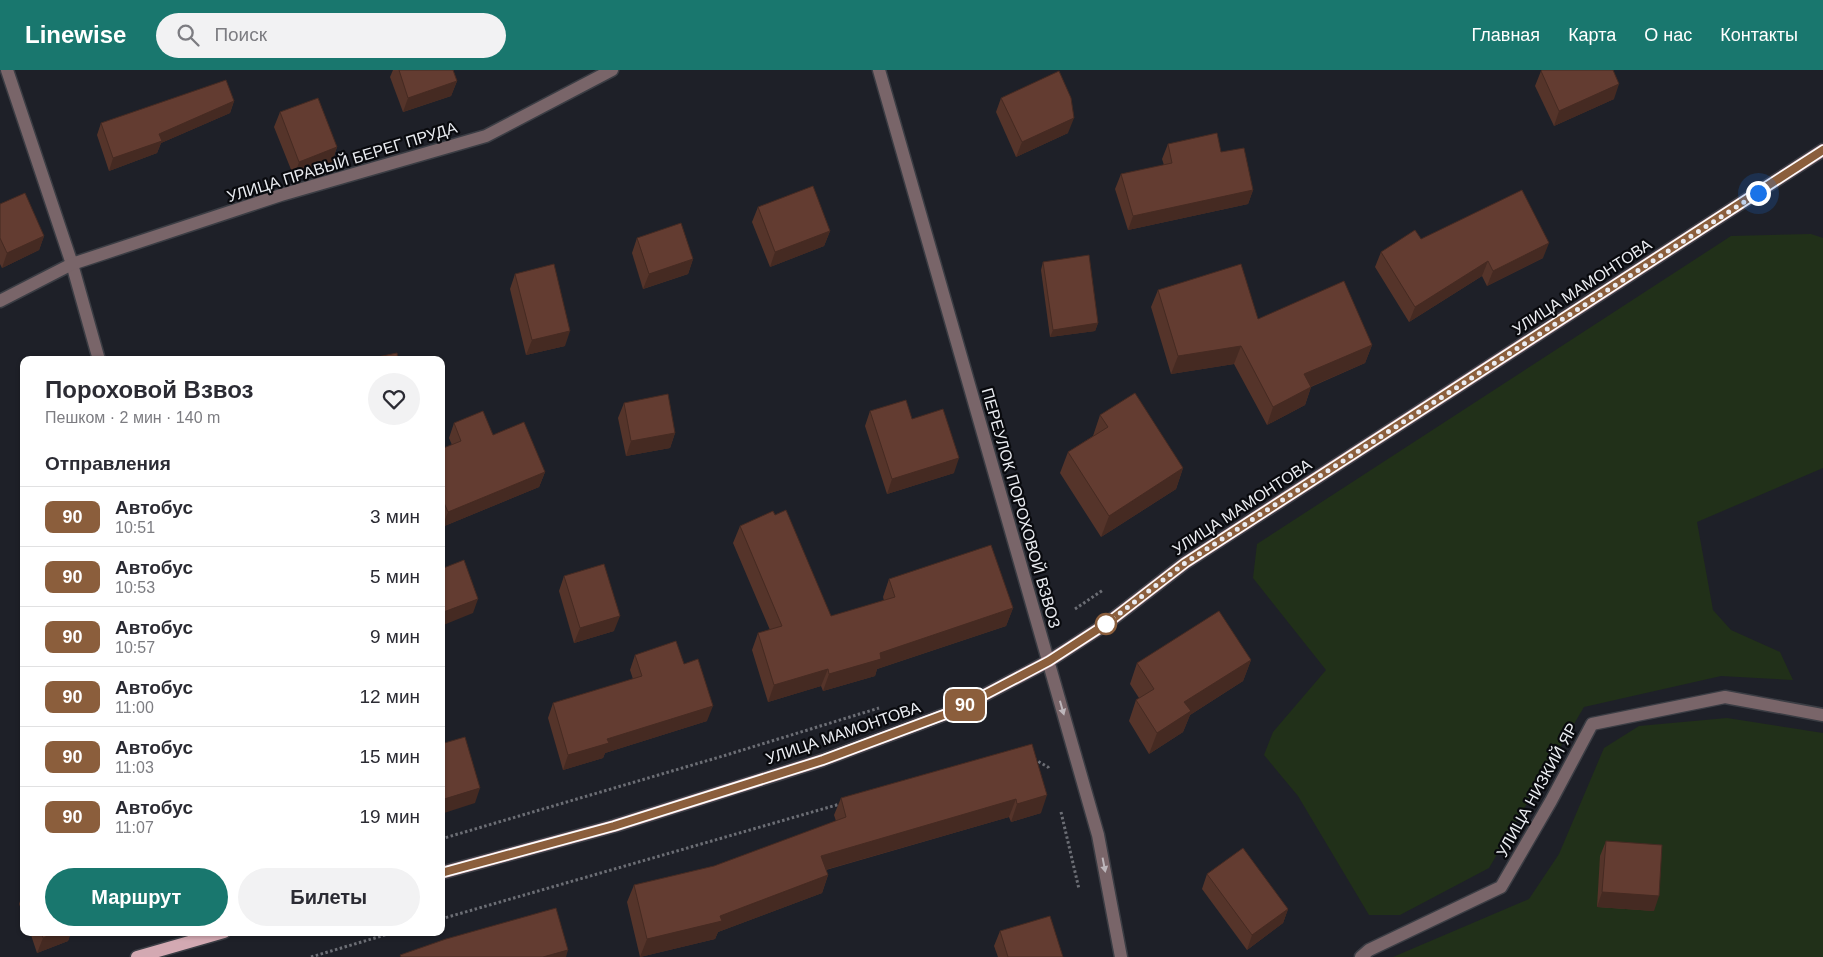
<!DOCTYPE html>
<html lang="ru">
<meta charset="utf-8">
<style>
body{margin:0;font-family:Helvetica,sans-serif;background:#f2f2f3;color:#2b2b33;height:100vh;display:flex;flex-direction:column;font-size:19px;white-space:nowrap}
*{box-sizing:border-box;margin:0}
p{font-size:16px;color:#7c7c81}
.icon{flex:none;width:28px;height:28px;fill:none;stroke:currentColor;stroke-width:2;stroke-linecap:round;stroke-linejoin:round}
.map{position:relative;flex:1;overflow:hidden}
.sheet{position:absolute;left:20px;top:286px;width:425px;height:580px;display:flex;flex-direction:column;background:#fff;border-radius:10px;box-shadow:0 1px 4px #0004}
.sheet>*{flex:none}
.badge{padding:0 10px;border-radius:8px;font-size:18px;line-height:32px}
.you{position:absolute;width:25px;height:25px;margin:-12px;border:4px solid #fff;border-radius:50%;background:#1a73e8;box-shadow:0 0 0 8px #1a73e833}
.map>.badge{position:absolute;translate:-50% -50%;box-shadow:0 0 0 2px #fff}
h2{padding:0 25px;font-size:19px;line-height:45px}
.round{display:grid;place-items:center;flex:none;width:52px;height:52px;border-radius:26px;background:#f2f2f3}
.headline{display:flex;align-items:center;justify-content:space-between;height:85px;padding:0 25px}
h1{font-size:24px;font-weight:700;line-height:38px}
.action{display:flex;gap:10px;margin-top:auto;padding:10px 25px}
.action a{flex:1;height:58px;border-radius:30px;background:#19776e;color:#fff;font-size:20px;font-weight:700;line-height:58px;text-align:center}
.action a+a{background:#f2f2f3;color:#2b2b33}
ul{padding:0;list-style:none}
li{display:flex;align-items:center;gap:15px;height:60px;padding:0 25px;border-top:1px solid #e1e1e2}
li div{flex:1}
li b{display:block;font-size:19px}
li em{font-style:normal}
li .badge{min-width:55px;font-weight:700;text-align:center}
header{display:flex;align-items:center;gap:30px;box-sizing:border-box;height:70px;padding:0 25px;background:#19776e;color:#fff}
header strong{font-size:24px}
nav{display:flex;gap:28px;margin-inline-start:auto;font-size:18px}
.search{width:350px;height:45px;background:#f2f2f3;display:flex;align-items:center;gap:12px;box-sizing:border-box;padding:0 18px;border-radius:28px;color:#7c7c81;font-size:19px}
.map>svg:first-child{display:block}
</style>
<header>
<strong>Linewise</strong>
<div class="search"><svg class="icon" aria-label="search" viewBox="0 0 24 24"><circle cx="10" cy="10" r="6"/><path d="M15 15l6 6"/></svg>Поиск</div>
<nav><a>Главная</a><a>Карта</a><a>О нас</a><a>Контакты</a></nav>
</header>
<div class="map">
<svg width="1823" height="887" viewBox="0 0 1823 887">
<rect width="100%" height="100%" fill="#1e2028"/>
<g fill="#213019">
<path d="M1811 164 1823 168V398L1697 452 1713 540 1731 560 1780 582 1793 610 1721 606 1584 637 1489 798 1400 845H1369L1298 726 1264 685 1273 662 1326 600 1253 508 1257 474 1731 166Z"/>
<path d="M1727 648 1823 663V887H1393L1529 829 1559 784 1604 678 1639 656Z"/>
</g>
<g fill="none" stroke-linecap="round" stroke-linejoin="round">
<defs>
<g id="minor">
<path d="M7 0 72 194 99 290"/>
<path d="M879 0 1098 765 1121 887"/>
<path d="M0 231 72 194 281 125 486 66 612 0"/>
<path d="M1361 887 1369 880 1501 817 1551 731 1592 654 1725 627 1823 645"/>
</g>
<g id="major">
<path d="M441 803 614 756 823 690 954 641 1049 591 1106 554 1185 493 1823 80"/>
<path d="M137 887 224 862"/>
</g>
</defs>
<use href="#minor" stroke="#3b3d44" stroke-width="15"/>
<use href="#major" stroke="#3b3d44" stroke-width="15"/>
<g stroke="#6c6e75" stroke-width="3" stroke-dasharray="2.5 2.5" stroke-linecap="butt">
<path d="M1075 539 1103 520"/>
<path d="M1034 689 1048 697 1049 700"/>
<path d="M1061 742 1079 819"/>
<path d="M441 769 723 686 879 638"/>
<path d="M441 849 840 734"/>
<path d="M311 887 395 862"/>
</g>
<use href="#minor" stroke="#796569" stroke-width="12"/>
<use href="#major" stroke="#d3a9b2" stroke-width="12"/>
</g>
<g fill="#55342a">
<path d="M393 0H453L457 11 451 26 403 42 390 7Z"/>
<path d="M1541 1 1614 29 1554 56 1535 16Z"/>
<path d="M1001 28 1068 63 1016 87 996 42Z"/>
<path d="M234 31 230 43 161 73 157 83 109 101 97 65 101 53Z"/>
<path d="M280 42 337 77 332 92 294 107 274 57Z"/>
<path d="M1168 74 1221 82 1253 120 1248 134 1128 160 1115 119 1121 104 1164 95 1162 89Z"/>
<path d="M0 134 44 166 39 180 2 198 0 194Z"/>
<path d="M758 137 830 161 824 176 770 197 752 152Z"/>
<path d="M637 168 693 189 688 204 643 219 632 183Z"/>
<path d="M1421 169 1543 188 1487 216 1482 206 1409 252 1375 197 1381 182Z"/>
<path d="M1043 192 1098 253 1095 261 1050 267 1041 200Z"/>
<path d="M515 204 565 276 526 285 510 219Z"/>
<path d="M1158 220 1258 249 1372 275 1365 293 1311 317 1305 335 1267 355 1234 294 1171 304 1151 237Z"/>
<path d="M624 333 675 363 670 378 626 386 618 348Z"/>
<path d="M870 341 912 349 954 403 887 424 865 356Z"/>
<path d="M1100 345 1183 398 1176 419 1101 467 1060 403 1068 382 1093 366Z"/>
<path d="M454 353 493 365 545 402 539 417 442 457 441 454V379L452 375 449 368Z"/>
<path d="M740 456 831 546 884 531 883 527 889 509 1013 538 1006 556 877 599 875 606 823 621 821 616 768 632 752 580 758 563 770 560 733 473Z"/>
<path d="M564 506 614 561 574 573 559 521Z"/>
<path d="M635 585 684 594 707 651 605 683 603 688 563 700 548 648 553 633 633 609 630 600Z"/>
<path d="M1251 590 1243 611 1190 645 1183 662 1149 684 1129 651 1136 630 1139 628 1130 614 1137 593Z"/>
<path d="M1032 674 1041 743 1011 752 1009 747 826 800 828 805 822 823 718 862 715 869 640 887 627 832 634 815 714 796 836 751 834 745 841 728Z"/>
<path d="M1606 771 1654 841 1597 837 1600 786Z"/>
<path d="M1207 804 1288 839 1283 853 1247 880 1202 819Z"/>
<path d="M24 820V847L19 834Z"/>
<path d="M1000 861 1063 887H998L994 876Z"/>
<path d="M30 862H71L68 871 37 883Z"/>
</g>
<g fill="#452a22">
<path d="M457 11 451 26 403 42 408 28Z"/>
<path d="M1619 14 1614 29 1554 56 1559 41Z"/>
<path d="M234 31 230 43 161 73 157 83 109 101 113 88 159 64Z"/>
<path d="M1074 48 1068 63 1016 87 1022 72Z"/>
<path d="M337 77 332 92 294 107 299 92Z"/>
<path d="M1253 120 1248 134 1128 160 1133 146Z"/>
<path d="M830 161 824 176 770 197 775 182Z"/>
<path d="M44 166 39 180 2 198 7 183Z"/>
<path d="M1549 173 1543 188 1487 216 1493 201Z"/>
<path d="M693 189 688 204 643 219 649 204Z"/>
<path d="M1488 191 1482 206 1409 252 1415 237Z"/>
<path d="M1098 253 1095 261 1050 267 1053 260Z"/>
<path d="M570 261 565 276 526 285 532 270Z"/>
<path d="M1372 275 1365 293 1298 322 1304 304Z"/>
<path d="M1241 276 1234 294 1171 304 1178 286Z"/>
<path d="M1311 317 1305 335 1267 355 1273 337Z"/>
<path d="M675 363 670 378 626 386 631 371Z"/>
<path d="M959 388 954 403 887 424 892 409Z"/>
<path d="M1183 398 1176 419 1101 467 1109 446Z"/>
<path d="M545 402 539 417 442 457 448 442Z"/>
<path d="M478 529 473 543 441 556V543Z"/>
<path d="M1013 538 1006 556 877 599 875 606 823 621 829 604 880 583Z"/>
<path d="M620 546 614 561 574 573 580 558Z"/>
<path d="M1251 590 1243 611 1190 645 1183 662 1149 684 1157 663 1184 632Z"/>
<path d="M828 599 821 616 768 632 774 615Z"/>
<path d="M713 636 707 651 605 683 603 688 563 700 568 685 607 669Z"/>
<path d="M480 718 475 733 441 744V730Z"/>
<path d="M1047 725 1041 743 1011 752 1017 734Z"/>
<path d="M1016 729 1009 747 814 803 821 786Z"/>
<path d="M828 805 822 823 718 862 715 869 640 887 647 869 720 846Z"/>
<path d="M1602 822 1659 826 1654 841 1597 837Z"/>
<path d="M1288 839 1283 853 1247 880 1252 865Z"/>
<path d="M57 862H71L68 871 37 883 43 868Z"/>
<path d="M568 880 566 887H543Z"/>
</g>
<g fill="#633c31" stroke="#452a22">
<path d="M399 0H453L457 11 408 28Z"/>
<path d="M1542 0H1613L1619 14 1559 41 1541 1Z"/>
<path d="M1059 1 1071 28 1074 48 1022 72 1001 28Z"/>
<path d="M226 10 234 31 159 64 162 71 113 88 101 53Z"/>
<path d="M318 28 337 77 299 92 280 42Z"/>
<path d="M1217 63 1221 82 1244 78 1253 120 1133 146 1121 104 1172 93 1168 74Z"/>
<path d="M813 116 830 161 775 182 758 137Z"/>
<path d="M1522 120 1549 173 1493 201 1488 191 1415 237 1381 182 1415 160 1421 169Z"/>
<path d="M25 123 44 166 7 183 0 168V134Z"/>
<path d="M681 153 693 189 649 204 637 168Z"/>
<path d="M1089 185 1098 253 1053 260 1043 192Z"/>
<path d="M554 194 570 261 532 270 515 204Z"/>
<path d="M1241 194 1258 249 1344 211 1372 275 1304 304 1311 317 1273 337 1241 276 1178 286 1158 220Z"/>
<path d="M397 283 398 290H363Z"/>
<path d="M1135 323 1183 398 1109 446 1068 382 1108 357 1100 345Z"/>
<path d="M668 324 675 363 631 371 624 333Z"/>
<path d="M906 330 912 349 943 339 959 388 892 409 870 341Z"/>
<path d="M483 341 493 365 524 352 545 402 448 442 441 426V379L461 371 454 353Z"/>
<path d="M786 440 831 546 895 527 889 509 991 475 1013 538 880 583 881 589 829 604 828 599 774 615 758 563 782 556 740 456 773 441 775 445Z"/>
<path d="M464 490 478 529 441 543V499Z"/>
<path d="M604 494 620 546 580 558 564 506Z"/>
<path d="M1219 541 1251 590 1184 632 1191 641 1157 663 1136 630 1154 619 1137 593Z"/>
<path d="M676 571 684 594 698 589 713 636 607 669 609 673 568 685 553 633 642 606 635 585Z"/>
<path d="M465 667 480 718 441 730V674Z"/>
<path d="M1032 674 1047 725 1017 734 1016 729 821 786 828 805 720 846 722 851 647 869 634 815 714 796 846 747 841 728Z"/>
<path d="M1606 771 1662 775 1659 826 1602 822Z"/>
<path d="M1243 778 1288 839 1252 865 1207 804Z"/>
<path d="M556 838 568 880 543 887H401L400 885 446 869Z"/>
<path d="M1050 846 1063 887H1008L1000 861Z"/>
<path d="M41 862H57L43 868Z"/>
</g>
<defs><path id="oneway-solid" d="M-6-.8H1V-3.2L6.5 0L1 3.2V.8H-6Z" transform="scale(1.25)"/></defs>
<g fill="#bdb6bb">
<use href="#oneway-solid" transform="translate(1062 638) rotate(74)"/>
<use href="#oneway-solid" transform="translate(1104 795) rotate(79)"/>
</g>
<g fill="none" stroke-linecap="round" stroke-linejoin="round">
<defs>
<path id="line" d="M441 803 614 756 823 690 954 641 1049 591 1106 554 1185 493 1823 80"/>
</defs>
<use href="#line" stroke="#fff" stroke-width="11"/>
<use href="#line" stroke="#8b5e3c" stroke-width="8"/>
<path stroke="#eaecf1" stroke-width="5" stroke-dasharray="0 9" d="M1106 554 1185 493 1758 123"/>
</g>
<circle fill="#fff" stroke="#8b5e3c" stroke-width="2.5" cx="1106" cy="554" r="10"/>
<g text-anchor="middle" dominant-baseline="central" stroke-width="4.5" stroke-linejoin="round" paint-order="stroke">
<g font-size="16" fill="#eaecf1" stroke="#090a0e">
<text transform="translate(342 92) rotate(-17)">УЛИЦА ПРАВЫЙ БЕРЕГ ПРУДА</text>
<text transform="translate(1582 217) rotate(-33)">УЛИЦА МАМОНТОВА</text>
<text transform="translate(1242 437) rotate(-33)">УЛИЦА МАМОНТОВА</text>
<text transform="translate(1021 438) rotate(74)">ПЕРЕУЛОК ПОРОХОВОЙ ВЗВОЗ</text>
<text transform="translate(843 663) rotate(-19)">УЛИЦА МАМОНТОВА</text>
<text transform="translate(1537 720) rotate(-61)">УЛИЦА НИЗКИЙ ЯР</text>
</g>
</g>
</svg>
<div class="you" style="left:1758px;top:123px"></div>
<b class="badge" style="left:965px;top:635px;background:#8b5e3c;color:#fff">90</b>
<section class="sheet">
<div class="headline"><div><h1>Пороховой Взвоз</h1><p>Пешком · 2 мин · 140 m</p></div><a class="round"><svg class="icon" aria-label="heart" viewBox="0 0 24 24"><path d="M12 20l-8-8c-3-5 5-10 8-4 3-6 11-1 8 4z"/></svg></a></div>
<h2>Отправления</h2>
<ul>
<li><span class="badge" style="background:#8b5e3c;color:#fff">90</span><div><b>Автобус</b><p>10:51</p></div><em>3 мин</em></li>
<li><span class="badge" style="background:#8b5e3c;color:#fff">90</span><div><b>Автобус</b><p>10:53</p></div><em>5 мин</em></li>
<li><span class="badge" style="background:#8b5e3c;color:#fff">90</span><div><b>Автобус</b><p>10:57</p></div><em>9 мин</em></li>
<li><span class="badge" style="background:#8b5e3c;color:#fff">90</span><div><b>Автобус</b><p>11:00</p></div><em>12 мин</em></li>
<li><span class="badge" style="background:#8b5e3c;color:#fff">90</span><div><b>Автобус</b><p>11:03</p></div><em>15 мин</em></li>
<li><span class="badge" style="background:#8b5e3c;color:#fff">90</span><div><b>Автобус</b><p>11:07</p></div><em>19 мин</em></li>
</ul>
<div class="action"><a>Маршрут</a><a>Билеты</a></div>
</section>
</div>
